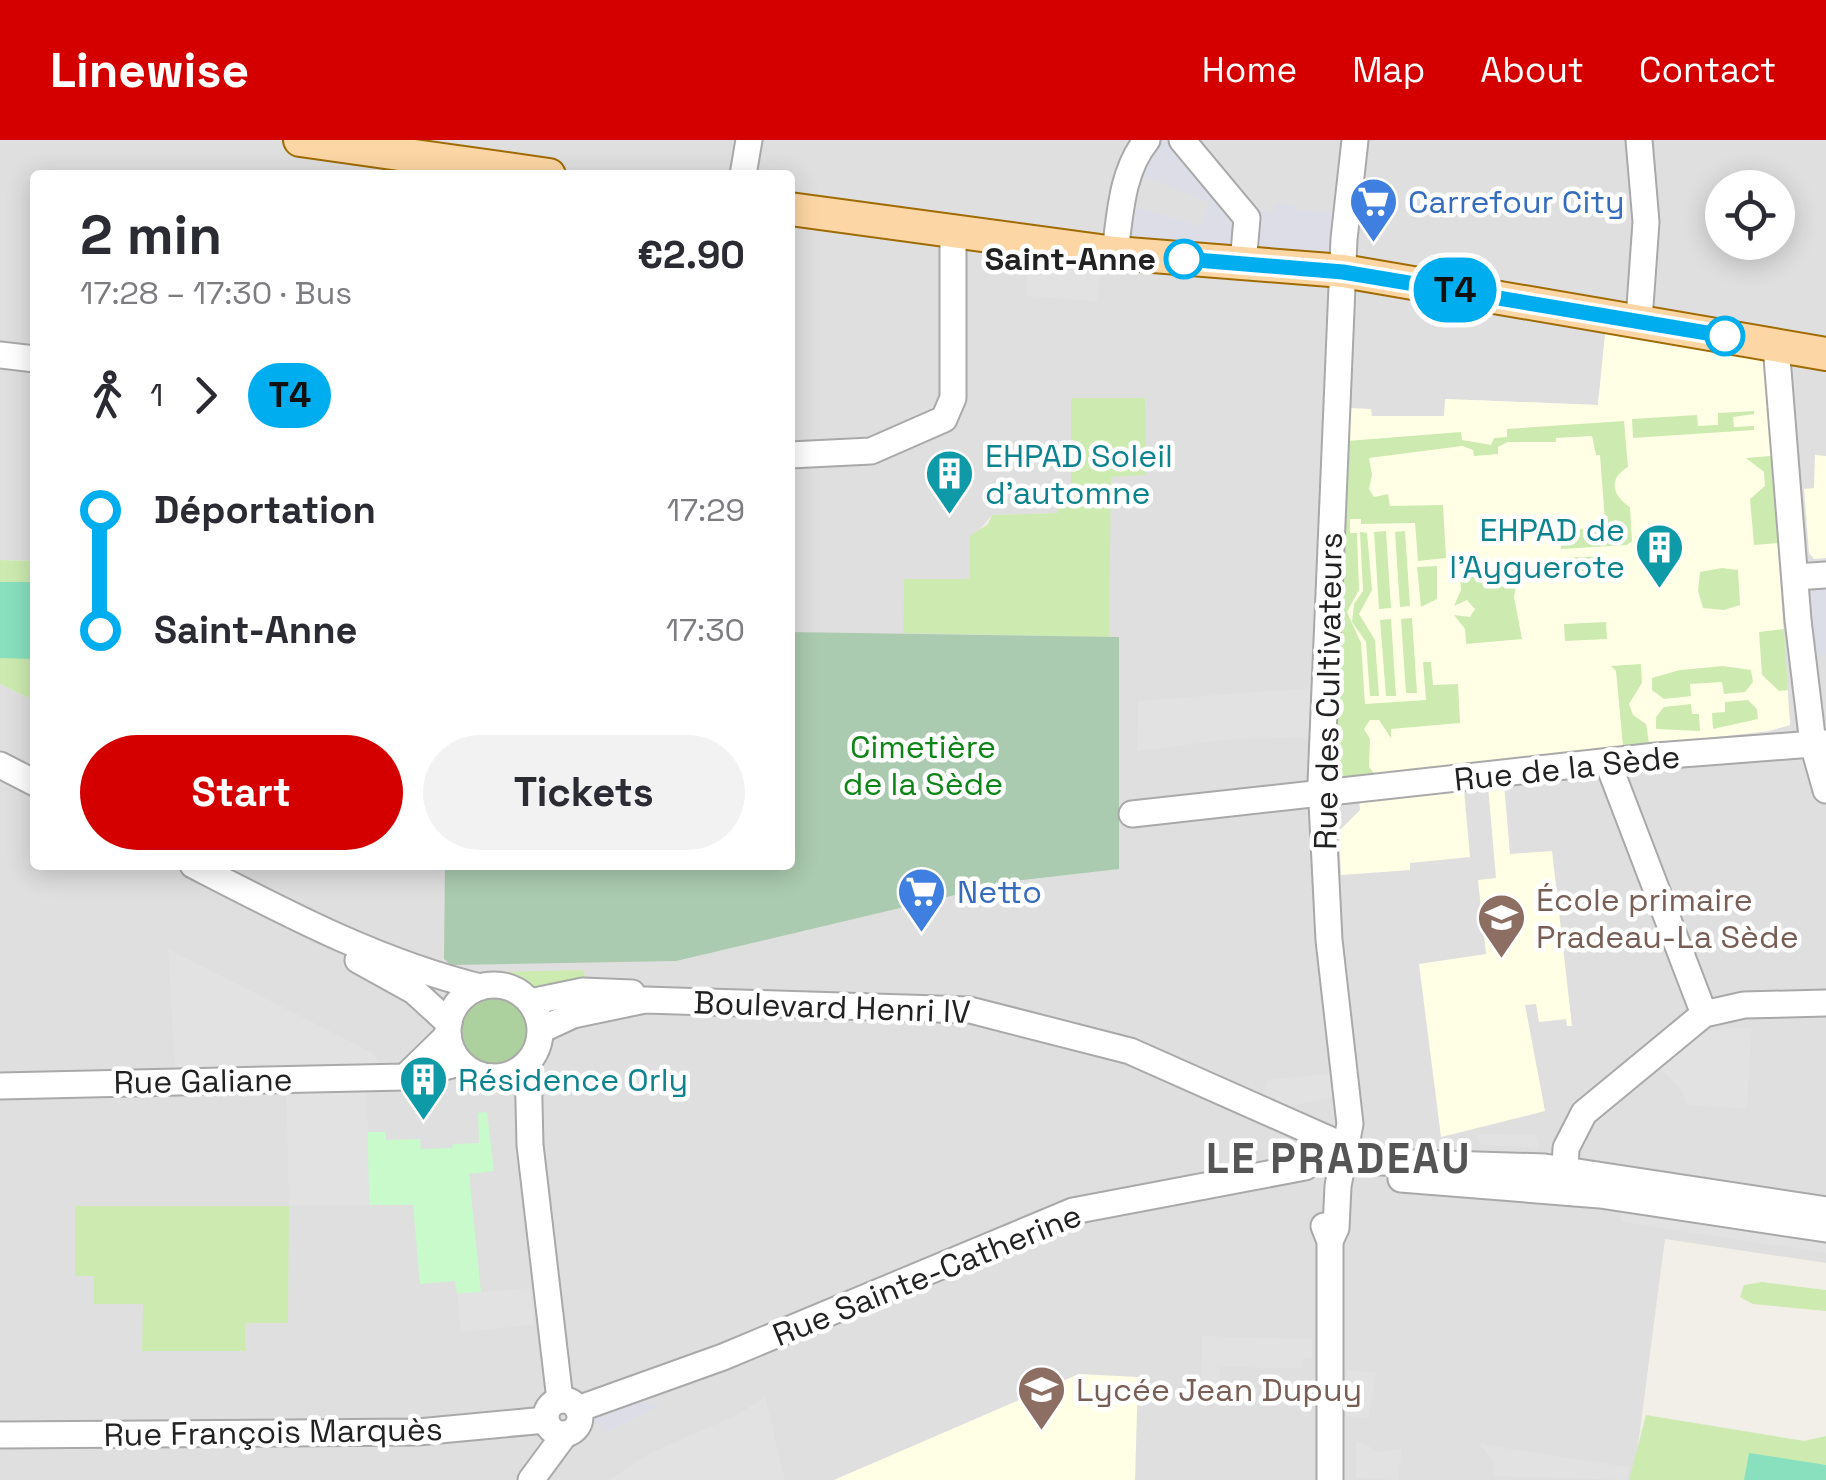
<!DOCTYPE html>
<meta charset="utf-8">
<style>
body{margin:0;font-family:"Space Grotesk",sans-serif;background:#f2f2f3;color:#2b2b33;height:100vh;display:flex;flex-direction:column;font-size:38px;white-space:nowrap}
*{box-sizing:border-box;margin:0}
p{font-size:32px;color:#7c7c81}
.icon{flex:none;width:55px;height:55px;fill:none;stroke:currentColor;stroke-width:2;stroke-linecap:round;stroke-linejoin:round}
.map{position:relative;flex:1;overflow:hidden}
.sheet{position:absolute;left:30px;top:30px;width:765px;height:700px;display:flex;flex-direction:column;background:#fff;border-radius:10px;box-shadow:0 5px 25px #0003}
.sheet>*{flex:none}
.badge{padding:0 20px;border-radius:32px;font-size:35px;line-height:65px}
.controls{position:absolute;left:1705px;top:30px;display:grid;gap:20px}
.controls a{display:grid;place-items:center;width:90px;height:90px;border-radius:50%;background:#fff;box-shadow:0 5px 25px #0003;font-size:50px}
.map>.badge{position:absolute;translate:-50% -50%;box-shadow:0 0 0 5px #fff}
.legs{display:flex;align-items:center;gap:15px;height:110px;padding:0 50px;font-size:32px}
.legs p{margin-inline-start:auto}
.summary{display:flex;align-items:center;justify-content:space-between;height:170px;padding:0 50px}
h1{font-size:55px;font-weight:800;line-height:75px}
.primary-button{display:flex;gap:20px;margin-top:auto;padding:20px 50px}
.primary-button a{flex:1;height:115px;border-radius:60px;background:#d40000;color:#fff;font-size:40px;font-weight:800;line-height:115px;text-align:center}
.primary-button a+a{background:#f2f2f3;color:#2b2b33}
ul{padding:0 50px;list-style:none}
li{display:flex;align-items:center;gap:35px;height:120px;font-size:38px}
li i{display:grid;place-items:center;width:15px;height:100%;margin:0 12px;background:currentColor}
li i::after{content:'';width:25px;height:25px;margin:-12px;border:8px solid;border-radius:50%;background:#fff}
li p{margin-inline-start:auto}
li:first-child i{background:linear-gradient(#0000 50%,currentColor 0)}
li:last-child i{background:linear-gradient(currentColor 50%,#0000 0)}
header{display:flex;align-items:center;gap:60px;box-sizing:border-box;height:140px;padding:0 50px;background:#d40000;color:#fff}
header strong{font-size:48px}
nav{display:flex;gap:55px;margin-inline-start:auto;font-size:35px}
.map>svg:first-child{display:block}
</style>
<header>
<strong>Linewise</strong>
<nav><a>Home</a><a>Map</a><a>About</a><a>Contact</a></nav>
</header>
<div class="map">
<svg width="1826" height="1340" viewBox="0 0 1826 1340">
<rect width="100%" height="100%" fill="#f2efe9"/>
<path fill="#e0dfdf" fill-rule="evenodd" d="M0 0H1826V1123L1665 1099 1635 1328 1629 1340H0V544L35 561V725H790V35H35V421L0 420ZM1722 48H1778V102H1722ZM1606 186 1765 222 1790 585 1769 591 1342 639 1334 633 1346 320 1371 276H1445L1446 259 1598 265ZM1145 258 1111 336 1108 497 905 439H970L976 394 992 375 1058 373ZM75 1066 288 1183H245V1211L143 1164H95L94 1136H75Z"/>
<g fill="#ffffe5">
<path d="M1606 185 1759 215 1765 222 1790 585 1769 591 1342 639 1334 633 1347 268 1371 269 1372 276H1444L1445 259 1598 265Z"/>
<path d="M1815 315 1826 316V418L1814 419 1809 413 1804 349 1814 348Z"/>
<path d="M1504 644 1510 714 1552 711 1572 886H1567L1566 879 1539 882 1536 864 1525 865 1545 971 1441 997 1419 824 1486 814 1478 740 1496 738 1488 646Z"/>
<path d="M1464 650 1470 717 1410 723V730L1341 735 1339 691 1360 670 1359 659Z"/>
<path d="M1079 1234 1138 1237 1135 1340H834Z"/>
</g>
<g fill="#cdebb0">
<path d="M1071 258H1145L1146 335 1111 337 1109 497 903 493 904 439H970V396L988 384 992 375 1058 373V354L1071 353Z"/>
<path d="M1754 271V274L1733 277 1734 287 1754 286V290L1633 298 1632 279 1697 275 1698 286 1718 285V273Z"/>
<path d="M1624 281 1628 327C1607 339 1613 356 1630 367L1632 401 1627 405 1561 409 1558 377H1570L1579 389 1601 387 1605 381 1600 315H1596L1592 296 1556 298V302H1508L1498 307V314L1474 316 1473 310 1462 306 1369 318 1372 335 1369 349 1374 357 1388 354 1390 366 1443 365 1446 418 1418 421 1415 383 1361 384V379H1350V393H1357L1359 450 1347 472 1361 503 1365 564 1426 560 1423 522H1431L1433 545 1458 544 1460 583 1391 589V598L1379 580H1370L1364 589 1370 599 1369 627 1375 635 1342 639 1334 633 1347 301 1461 292 1462 300 1491 305 1494 298 1507 297V289Z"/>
<path d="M1771 316 1778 403 1754 405 1750 359 1765 346 1764 332 1746 318Z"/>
<path d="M1386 391 1391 468 1379 469 1374 392Z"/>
<path d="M1405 391 1410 466 1400 467 1395 392Z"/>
<path d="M1360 392 1367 393 1372 450 1359 474 1375 500 1379 556H1370L1366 502 1352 482 1354 464 1363 451Z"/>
<path d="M1604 416 1605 432 1563 434 1562 418Z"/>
<path d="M0 420 35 421V561L0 544Z"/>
<path d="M1437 426V459L1421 467 1417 427Z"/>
<path d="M1722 428 1738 430 1740 465 1724 470 1703 468 1698 451 1700 432Z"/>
<path d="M1519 429 1514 457 1522 499 1466 504 1465 489 1454 475 1470 477 1475 469 1467 460 1454 466 1461 450 1460 433Z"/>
<path d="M1412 478 1417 553H1406L1401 479Z"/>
<path d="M1391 479 1396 556H1386L1380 480Z"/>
<path d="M1606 482 1607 499 1565 501 1564 484Z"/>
<path d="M1784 489 1788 550 1779 551 1762 535 1759 492Z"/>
<path d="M1641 524 1642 543 1629 564 1633 575 1646 584 1649 603 1623 606 1616 531 1611 526Z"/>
<path d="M1723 526 1751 530 1753 542 1745 552 1724 554 1722 542 1690 544 1691 556 1664 559 1652 550V538L1680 530Z"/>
<path d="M1748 560 1757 569 1758 579 1713 589 1712 573 1725 572V562Z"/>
<path d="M1691 564 1692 574H1699L1700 591 1656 589V577L1664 567Z"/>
<path d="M583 830 586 839 533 851 518 841 495 836V832Z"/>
<path d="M75 1066H289L288 1183H245V1211H142L143 1164H94V1136H75Z"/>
<path d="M1762 1142 1826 1150V1171L1753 1164 1740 1157 1744 1145Z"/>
<path d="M1646 1275 1804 1301 1826 1296V1340H1629Z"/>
</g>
<circle fill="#add19e" cx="496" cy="892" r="38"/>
<path fill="#aacbaf" d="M790 492 1119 497V729L1014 741 676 821 451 825 444 819 445 725H790Z"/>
<path fill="#c8facc" d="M487 972 494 1031 469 1034 481 1152 457 1154 455 1141 420 1144 413 1065H369L367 992H385L386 1000 420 999 421 1009 452 1008 453 1004 479 1003 478 973Z"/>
<g fill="#88e0be">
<path d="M0 442H35V519L0 518Z"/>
<path d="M1749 1313 1826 1325V1340H1744Z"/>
</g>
<g fill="#e2e2e2">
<path d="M1027 117 1102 125 1097 161 1027 156Z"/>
<path d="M1310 548 1309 597 1232 599 1137 611 1138 561Z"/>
<path d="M168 809 371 912 381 924 175 930Z"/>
<path d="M1726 888H1752L1747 969 1687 965 1682 951 1658 926 1704 892Z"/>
<path d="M1339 933 1341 955 1288 967 1264 953 1268 940Z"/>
<path d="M367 948 369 1065 289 1066 286 949Z"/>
<path d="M1475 994 1534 995 1540 1008 1482 1005Z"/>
<path d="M1622 1071 1826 1102V1113L1621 1082Z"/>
<path d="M530 1148 534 1185 461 1192 457 1154Z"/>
<path d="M1202 1196 1312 1199V1218H1304L1303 1228 1220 1227 1219 1243H1201Z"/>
<path d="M1347 1230 1377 1233 1368 1278 1347 1276Z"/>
<path d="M765 1257 785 1340H609L650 1313 737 1275Z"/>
<path d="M1356 1300 1380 1312 1402 1308 1398 1340 1356 1338Z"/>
<path d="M1479 1304 1629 1327 1627 1340 1493 1336 1494 1322Z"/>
</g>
<g fill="#dddde8" fill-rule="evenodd">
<path d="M1139 0H1169L1230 72 1233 68 1240 110 1125 104ZM1143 36 1209 63 1201 87 1134 66 1135 40 1142 42Z"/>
<path d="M1276 63 1296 66V70L1336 73 1330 116 1255 118 1253 69 1274 72Z"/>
<path d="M1826 450V515H1814L1812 451Z"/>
<path d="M626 1259 660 1266 607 1292 587 1276Z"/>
</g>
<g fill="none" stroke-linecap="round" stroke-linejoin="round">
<defs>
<g id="minor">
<path d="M1182 0 1247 78 1243 124"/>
<path d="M1639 0 1646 82 1639 180"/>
<path d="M743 35 749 0"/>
<path d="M1115 113C1120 74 1122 30 1147 0"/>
<path d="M1776 205 1798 480 1813 604 1826 650"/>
<path d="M0 215 35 219"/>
<path d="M790 315 871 311 944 279 953 258V88"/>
<path d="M1795 437 1826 435"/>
<path d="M1608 623 1704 874"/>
<path d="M0 625 35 643"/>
<path d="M1132 674 1656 616 1826 603"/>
<path d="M193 725C286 773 378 822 480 847"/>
<path d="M358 820 414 851 449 883"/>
<circle cx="494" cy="891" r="46"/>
<path d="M530 862 583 851 632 853"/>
<path d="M541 890 573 875 645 860 970 870 1130 911 1380 1022 1545 1027 1826 1070"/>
<path d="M528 922 530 1005 560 1260"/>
<path d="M405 937 448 895"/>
<path d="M0 946 405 937 460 923"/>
<path d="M1565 1030 1566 1008 1584 973 1704 874 1744 865 1826 863"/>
<path d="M1401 1039 1600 1055 1826 1089"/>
<path d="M1324 1086 1330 1101V1340"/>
<path d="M1330 1101 1336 1088 1338 1046 1350 984 1329 800 1321 643 1344 99 1355 0"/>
<circle cx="563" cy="1277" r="17"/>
<path d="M578 1269 723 1217 1073 1071 1305 1027 1339 1006"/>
<path d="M0 1295 418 1292 546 1280"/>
<path d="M531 1340 565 1294"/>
</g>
<g id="major">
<path d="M300 0 549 35"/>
<path d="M790 69 1115 113 1343 131 1826 214"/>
</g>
</defs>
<use href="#minor" stroke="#a9a9a9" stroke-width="29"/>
<use href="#major" stroke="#a06b00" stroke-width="36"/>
<use href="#minor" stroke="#fff" stroke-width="25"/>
<use href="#major" stroke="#fcd6a4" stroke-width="32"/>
</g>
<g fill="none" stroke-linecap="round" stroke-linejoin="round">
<defs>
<path id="line-1" d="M1184 119 1343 132 1725 196"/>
</defs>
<use href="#line-1" stroke="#fff" stroke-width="22"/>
<use href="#line-1" stroke="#00adef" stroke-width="15"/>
</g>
<defs>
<symbol id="supermarket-pin" viewBox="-11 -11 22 30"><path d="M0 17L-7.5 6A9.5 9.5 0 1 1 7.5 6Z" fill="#3f7fe0" stroke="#fff"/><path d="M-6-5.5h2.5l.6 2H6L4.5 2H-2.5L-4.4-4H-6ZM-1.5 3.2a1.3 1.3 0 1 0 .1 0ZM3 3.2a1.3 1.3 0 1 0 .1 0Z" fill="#fff"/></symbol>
<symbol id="building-pin" viewBox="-11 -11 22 30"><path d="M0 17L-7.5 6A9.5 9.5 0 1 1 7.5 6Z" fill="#0f9aa8" stroke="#fff"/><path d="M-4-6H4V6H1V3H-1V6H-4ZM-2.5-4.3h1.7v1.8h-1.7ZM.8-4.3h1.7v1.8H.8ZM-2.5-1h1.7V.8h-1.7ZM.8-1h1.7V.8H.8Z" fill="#fff"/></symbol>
<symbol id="school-pin" viewBox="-11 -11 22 30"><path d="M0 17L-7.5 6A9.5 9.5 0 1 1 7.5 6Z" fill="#8d6e63" stroke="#fff"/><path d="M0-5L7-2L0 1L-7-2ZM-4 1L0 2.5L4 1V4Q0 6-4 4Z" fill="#fff"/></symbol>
</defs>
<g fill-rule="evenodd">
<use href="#supermarket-pin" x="1346" y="34" width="55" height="75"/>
<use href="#building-pin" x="922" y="306" width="55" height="75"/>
<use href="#building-pin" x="1632" y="380" width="55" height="75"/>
<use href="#supermarket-pin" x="894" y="724" width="55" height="75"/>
<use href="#school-pin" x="1474" y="750" width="55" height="75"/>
<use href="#building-pin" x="396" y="912" width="55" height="75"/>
<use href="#school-pin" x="1014" y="1222" width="55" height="75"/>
</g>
<g fill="#fff" stroke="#00adef" stroke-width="5">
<circle cx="1184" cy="119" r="18"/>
<circle cx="1725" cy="196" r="18"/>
</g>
<g text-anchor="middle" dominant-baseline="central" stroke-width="9" stroke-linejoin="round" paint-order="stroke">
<g font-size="32" fill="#366cbe" stroke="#fff" text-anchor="start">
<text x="1408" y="62">Carrefour City</text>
<text x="957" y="752">Netto</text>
</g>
<g font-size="32" font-weight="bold" fill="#222" stroke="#fff" text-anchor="end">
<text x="1156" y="119">Saint-Anne</text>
</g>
<g font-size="32" fill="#0d838f" stroke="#fff" text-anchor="start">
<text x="985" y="316">EHPAD Soleil<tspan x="985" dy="37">d'automne</tspan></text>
<text x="1625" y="390" text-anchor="end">EHPAD de<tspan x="1625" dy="37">l'Ayguerote</tspan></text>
<text x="458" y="940">Résidence Orly</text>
</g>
<g font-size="32" fill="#222" stroke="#fff">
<text transform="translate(1328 551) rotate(-89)">Rue des Cultivateurs</text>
<text transform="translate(1567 628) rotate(-6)">Rue de la Sède</text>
<text transform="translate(832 867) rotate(2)">Boulevard Henri IV</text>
<text transform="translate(203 941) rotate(-1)">Rue Galiane</text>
<text transform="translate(927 1135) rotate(-22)">Rue Sainte-Catherine</text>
<text transform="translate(273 1292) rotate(-1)">Rue François Marquès</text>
</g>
<g font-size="32" fill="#0c8416" stroke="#fff">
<text x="923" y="607">Cimetière<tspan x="923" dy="37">de la Sède</tspan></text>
</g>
<g font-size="32" fill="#785e54" stroke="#fff" text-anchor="start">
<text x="1536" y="760">École primaire<tspan x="1536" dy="37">Pradeau-La Sède</tspan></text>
<text x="1076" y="1250">Lycée Jean Dupuy</text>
</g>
<g font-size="42" font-weight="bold" letter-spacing="2.5" fill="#555" stroke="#fff">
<text x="1339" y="1018">LE PRADEAU</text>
</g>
</g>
</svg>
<div class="controls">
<a><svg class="icon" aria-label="locate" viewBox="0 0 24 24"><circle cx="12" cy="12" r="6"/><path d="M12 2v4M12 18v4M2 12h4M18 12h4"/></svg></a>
</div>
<b class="badge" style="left:1455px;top:150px;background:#00adef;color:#111">T4</b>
<section class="sheet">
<div class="summary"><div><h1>2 min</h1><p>17:28 – 17:30 · Bus</p></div><b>€2.90</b></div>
<div class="legs"><svg class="icon" aria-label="walk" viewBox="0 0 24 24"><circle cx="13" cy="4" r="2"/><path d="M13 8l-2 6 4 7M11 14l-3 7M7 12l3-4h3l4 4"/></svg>1<svg class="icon" aria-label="forward" viewBox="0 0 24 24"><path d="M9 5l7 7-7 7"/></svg><b class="badge" style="background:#00adef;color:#111">T4</b></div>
<ul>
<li><i style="color:#00adef"></i><b>Déportation</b><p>17:29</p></li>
<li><i style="color:#00adef"></i><b>Saint-Anne</b><p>17:30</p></li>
</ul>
<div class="primary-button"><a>Start</a><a>Tickets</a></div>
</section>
</div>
